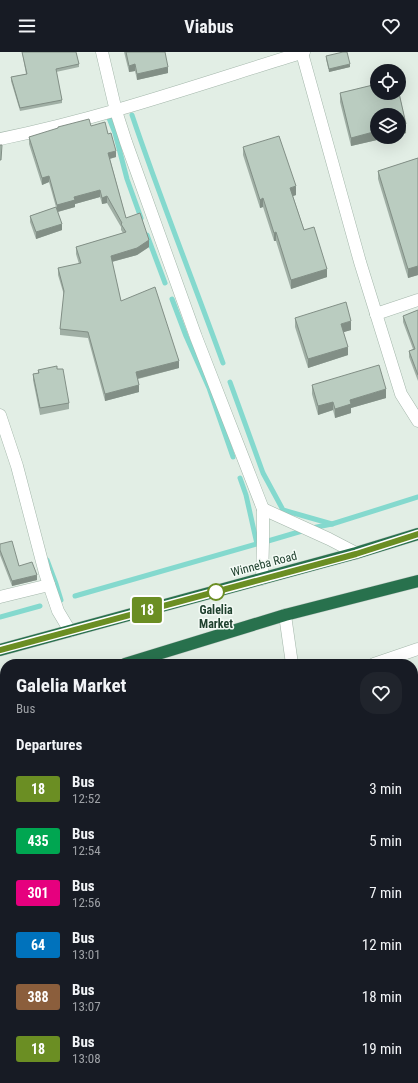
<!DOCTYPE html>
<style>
body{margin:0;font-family:"Roboto Condensed",sans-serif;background:#20242c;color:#f1f3f6;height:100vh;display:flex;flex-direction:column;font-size:15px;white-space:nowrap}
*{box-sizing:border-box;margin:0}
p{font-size:13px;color:#9ea1a6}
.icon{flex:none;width:22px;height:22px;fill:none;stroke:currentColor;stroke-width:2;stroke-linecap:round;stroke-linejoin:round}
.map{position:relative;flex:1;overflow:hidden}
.panel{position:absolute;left:0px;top:607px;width:418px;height:424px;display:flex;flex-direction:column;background:#171b24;border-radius:16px 16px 0 0;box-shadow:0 4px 16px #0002}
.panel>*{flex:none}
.badge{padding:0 8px;border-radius:3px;font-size:14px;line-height:26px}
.controls{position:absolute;left:370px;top:12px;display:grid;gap:8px}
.controls a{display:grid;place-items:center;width:36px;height:36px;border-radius:50%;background:#171b24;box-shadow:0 4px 16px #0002;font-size:20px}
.map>.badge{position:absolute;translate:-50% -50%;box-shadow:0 0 0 2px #fff}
h2{padding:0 16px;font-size:15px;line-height:36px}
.round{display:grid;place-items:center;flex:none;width:42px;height:42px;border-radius:16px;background:#20242c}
.summary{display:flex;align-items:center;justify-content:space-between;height:68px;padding:0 16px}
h1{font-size:19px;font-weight:700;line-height:30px}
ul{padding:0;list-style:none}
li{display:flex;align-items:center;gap:12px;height:52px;padding:0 16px}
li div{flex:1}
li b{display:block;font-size:15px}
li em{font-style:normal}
li .badge{min-width:44px;font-weight:700;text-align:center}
header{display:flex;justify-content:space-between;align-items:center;height:52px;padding:0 16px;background:#171b24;font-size:18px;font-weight:700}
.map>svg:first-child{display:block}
</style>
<header><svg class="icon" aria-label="menu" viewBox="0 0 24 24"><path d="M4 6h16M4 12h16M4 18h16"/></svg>Viabus<svg class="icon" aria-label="heart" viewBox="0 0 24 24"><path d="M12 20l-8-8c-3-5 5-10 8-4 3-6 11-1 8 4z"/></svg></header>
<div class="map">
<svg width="418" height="1031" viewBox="0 0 418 1031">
<rect width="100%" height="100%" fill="#e2eee5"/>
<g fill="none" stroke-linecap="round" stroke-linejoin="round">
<g stroke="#84d9ce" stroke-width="5">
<path d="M132 63C160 146 193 228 223 311"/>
<path d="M109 66 115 81 127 127 141 166"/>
<path d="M147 183 165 231"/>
<path d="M172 247 186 284 209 336 233 405"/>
<path d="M230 330 263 421 283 458 332 472"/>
<path d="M240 426 246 443 257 492"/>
<path d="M312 476 332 472 418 445"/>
<path d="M268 489 302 479"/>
<path d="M47 508 56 532 61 548"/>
<path d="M75 544 260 491"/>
<path d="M0 565 40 554"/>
</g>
<defs>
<g id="minor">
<path d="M102 0 116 59 126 90 196 285 263 457V490L262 527"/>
<path d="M302 1 360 210 401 342 418 369"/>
<path d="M0 87C104 66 203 31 304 0"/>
<path d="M376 262 418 248"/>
<path d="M0 363 17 414 45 521 58 559 70 579"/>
<path d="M263 457 329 487 356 501"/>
<path d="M0 545 49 533"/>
<path d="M285 563 292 612"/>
<path d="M374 612 418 597"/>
<path d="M413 729 418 728"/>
<path d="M413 741 418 749"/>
<path d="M0 816 5 815"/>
<path d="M413 847 418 846"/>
<path d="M413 972 418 970"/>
<path d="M354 1026V1031"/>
<path d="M175 1031V1026"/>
</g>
<g id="highway">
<path d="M0 598 356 501 418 482"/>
<path d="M125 612 285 563 418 529"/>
<path d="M0 650 5 648"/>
</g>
</defs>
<use href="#minor" stroke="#a4b7ab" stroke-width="13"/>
<use href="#highway" stroke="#c1cac5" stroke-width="13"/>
<use href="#minor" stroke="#fff" stroke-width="12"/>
<use href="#highway" stroke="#28714d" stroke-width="12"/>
</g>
<g fill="#a0afa5">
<path d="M22 0H76L79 12V15L56 20 62 48V51L20 59 11 29V25L26 22Z"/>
<path d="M124 0H165L168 21 137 28 135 19 129 20Z"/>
<path d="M326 4 350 15 329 20 326 7Z"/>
<path d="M377 32V41H399L406 72V81L399 83V63H377V85H390L351 94 340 50V41Z"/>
<path d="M91 74 108 82 116 105 110 107 126 166 149 195 137 203 112 210 121 249 179 316 138 327 139 340 105 349 88 286 60 283V277L64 243 58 223V216L79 212 76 202V195L123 181 121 178V175L107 151 102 152 100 145 75 152V155L58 160 62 178 36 187 30 170V164L56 155 49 130 42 133 29 92V85L58 77V75Z"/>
<path d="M243 95 296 143 293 144 304 178 327 225 291 237 276 189H274L263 155 260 156 243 103Z"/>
<path d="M418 106V223L408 226 378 127V119Z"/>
<path d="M418 258V329L409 305V299L413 297 403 270V264Z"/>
<path d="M295 266 351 278 343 280 348 303 308 316 295 275Z"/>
<path d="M57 317 69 351V357L40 363 33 328V322L38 321V318Z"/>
<path d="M312 333 386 346 351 356V361L335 366 333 358 318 363 312 342Z"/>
<path d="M0 492 19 514 37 528 12 534 0 503Z"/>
<path d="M418 664V707L413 708V665Z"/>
<path d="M0 866 5 868V908H0Z"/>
<path d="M233 1026H249L235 1028Z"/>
</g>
<g fill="#828f86">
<path d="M135 12V19L129 20V14Z"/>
<path d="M350 12V15L329 20V17Z"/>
<path d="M168 15V21L137 28V22Z"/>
<path d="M406 72V81L399 83V74Z"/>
<path d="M377 79V85H390L351 94V86Z"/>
<path d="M116 99V105L108 107V101Z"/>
<path d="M49 124V130L42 133V126Z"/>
<path d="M296 134V143L290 145V136Z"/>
<path d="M100 138V145L75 152V155L57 160V153L74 145Z"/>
<path d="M107 144V151L102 152V146Z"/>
<path d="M263 146V155L260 156V148Z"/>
<path d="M62 172V178L36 187V180Z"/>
<path d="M276 180V189H274V181Z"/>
<path d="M149 188V195L137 203 111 210V204Z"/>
<path d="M418 214V223L408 226V217Z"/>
<path d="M327 217V225L291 237V228Z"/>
<path d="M351 269V278L341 281V272Z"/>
<path d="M348 295V303L308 316V307Z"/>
<path d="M179 309V316L136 327V320Z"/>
<path d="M139 333V340L105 349V342Z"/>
<path d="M386 337V346L351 356V361L335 366V357L350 348Z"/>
<path d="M333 350V358L318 363V354Z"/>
<path d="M37 523V528L12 534V529Z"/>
<path d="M5 779V785L0 786V780Z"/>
<path d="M418 827V838L413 840V829Z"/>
</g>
<g fill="#baccc0" stroke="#828f86">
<path d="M22 0H76L79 12 56 17 62 48 20 56 11 25 27 22Z"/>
<path d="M126 0H165L168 15 137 22 135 12 129 14Z"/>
<path d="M343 0H347L350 12 329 17 326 4Z"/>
<path d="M377 32V41H399L406 72 399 74V63H377V79L351 86 340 41Z"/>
<path d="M89 67 91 74 105 70 108 82 111 81 116 99 108 101 126 166 140 161 149 188 137 196 111 204 121 249 155 235 179 309 136 320 139 333 105 342 88 280 60 277 64 239 58 216 81 211 76 195 126 180 121 172 122 171 107 144 102 146 100 138 74 145 75 148 57 153 49 124 42 126 29 85 58 76V75Z"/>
<path d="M279 84 296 134 290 136 304 178 314 175 327 217 291 228 276 180 274 181 263 146 260 148 243 95Z"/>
<path d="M0 93H2L1 108H0Z"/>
<path d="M418 106V214L408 217 378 119Z"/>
<path d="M56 155 62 172 36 180 30 164Z"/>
<path d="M346 250 351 269 341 272 348 295 308 307 295 266Z"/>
<path d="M418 258V323L409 299 415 297 403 264Z"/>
<path d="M379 313 386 337 350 348 351 352 335 357 333 350 318 354 312 333Z"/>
<path d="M57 314V317H63L69 351 40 356 33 322 39 321 38 318Z"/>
<path d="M12 489 19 514 32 510 37 523 12 529 0 498V492Z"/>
<path d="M397 609V612H382Z"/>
<path d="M418 664V697L413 698V665Z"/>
<path d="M4 753H5V779L0 780V755L4 754Z"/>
<path d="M413 767 418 785V827L413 829Z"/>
<path d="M0 866H5V901L0 902Z"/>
</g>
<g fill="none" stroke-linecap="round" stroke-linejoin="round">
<defs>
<path id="line" d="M0 598 356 502 418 482"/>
</defs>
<use href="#line" stroke="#fff" stroke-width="9"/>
<use href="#line" stroke="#6b8e23" stroke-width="6"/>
</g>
<circle fill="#fff" stroke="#6b8e23" stroke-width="2" cx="216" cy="540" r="8"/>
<g text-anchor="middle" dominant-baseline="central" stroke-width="3" stroke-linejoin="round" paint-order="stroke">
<g font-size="12" fill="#20422f" stroke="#f3faf5">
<text transform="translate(264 512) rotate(-15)">Winneba Road</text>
</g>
<g font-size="12" font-weight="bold" fill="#20422f" stroke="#f3faf5">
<text x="216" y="558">Galelia<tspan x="216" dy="14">Market</tspan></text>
</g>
</g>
</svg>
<div class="controls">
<a><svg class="icon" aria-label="locate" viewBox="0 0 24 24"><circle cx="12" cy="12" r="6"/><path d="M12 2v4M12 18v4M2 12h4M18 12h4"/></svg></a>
<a><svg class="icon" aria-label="layers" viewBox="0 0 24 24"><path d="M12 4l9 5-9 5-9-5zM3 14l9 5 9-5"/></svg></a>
</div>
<b class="badge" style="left:147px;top:558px;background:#6b8e23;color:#fff">18</b>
<section class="panel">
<div class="summary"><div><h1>Galelia Market</h1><p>Bus</p></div><a class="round"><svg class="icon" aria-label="heart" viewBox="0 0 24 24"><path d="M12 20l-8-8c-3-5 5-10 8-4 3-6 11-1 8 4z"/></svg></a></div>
<h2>Departures</h2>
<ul>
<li><span class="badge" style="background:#6b8e23;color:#fff">18</span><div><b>Bus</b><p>12:52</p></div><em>3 min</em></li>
<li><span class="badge" style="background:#00a651;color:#fff">435</span><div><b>Bus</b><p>12:54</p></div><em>5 min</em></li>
<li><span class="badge" style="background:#e6007e;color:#fff">301</span><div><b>Bus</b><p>12:56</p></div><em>7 min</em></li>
<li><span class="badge" style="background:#0072bc;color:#fff">64</span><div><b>Bus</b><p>13:01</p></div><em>12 min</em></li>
<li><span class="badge" style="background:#8b5e3c;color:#fff">388</span><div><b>Bus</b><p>13:07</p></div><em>18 min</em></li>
<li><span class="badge" style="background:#6b8e23;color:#fff">18</span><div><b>Bus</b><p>13:08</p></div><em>19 min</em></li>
</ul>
</section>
</div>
